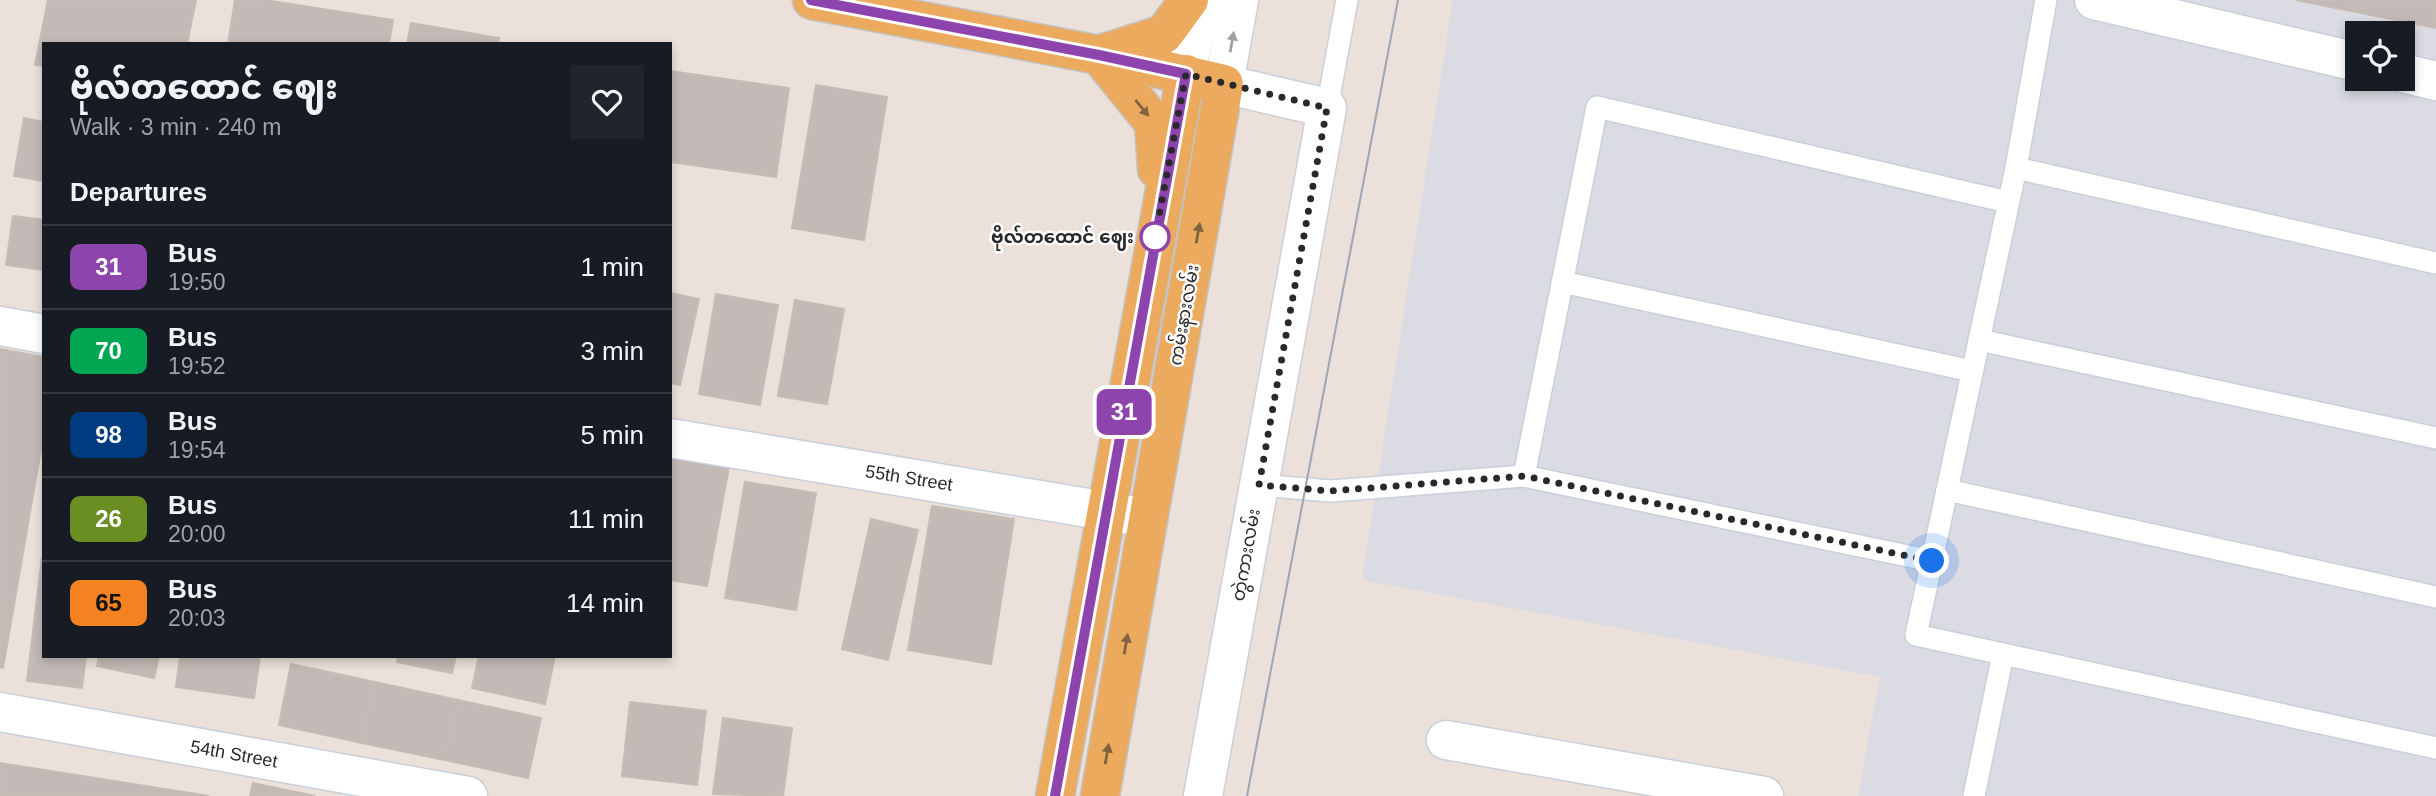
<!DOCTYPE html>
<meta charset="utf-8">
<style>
body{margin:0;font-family:Arial,"Noto Sans Myanmar",sans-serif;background:#20242c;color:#f1f3f6;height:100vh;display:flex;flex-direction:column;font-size:26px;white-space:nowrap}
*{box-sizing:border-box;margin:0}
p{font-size:23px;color:#9ea1a6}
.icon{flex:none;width:38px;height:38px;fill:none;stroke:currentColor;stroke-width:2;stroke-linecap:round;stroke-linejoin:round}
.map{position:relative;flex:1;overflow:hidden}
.drawer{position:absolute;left:42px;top:42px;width:630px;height:616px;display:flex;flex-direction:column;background:#171b24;border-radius:0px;box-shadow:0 4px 10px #0003}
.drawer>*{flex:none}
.badge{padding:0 14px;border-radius:10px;font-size:24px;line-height:46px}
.fabs{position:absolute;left:2345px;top:21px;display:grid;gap:14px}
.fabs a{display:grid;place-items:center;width:70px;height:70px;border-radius:0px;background:#171b24;box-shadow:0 4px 10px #0003;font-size:35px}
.you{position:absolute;width:35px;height:35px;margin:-18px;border:5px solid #fff;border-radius:50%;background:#1a73e8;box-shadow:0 0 0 10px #1a73e833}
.map>.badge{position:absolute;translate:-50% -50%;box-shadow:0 0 0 4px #fff}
h2{padding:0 28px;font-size:26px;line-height:63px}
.round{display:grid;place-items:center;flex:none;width:74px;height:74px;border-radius:0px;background:#20242c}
.summary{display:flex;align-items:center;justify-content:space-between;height:119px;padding:0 28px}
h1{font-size:33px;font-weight:800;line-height:52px}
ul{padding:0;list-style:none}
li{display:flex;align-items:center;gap:21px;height:84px;padding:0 28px;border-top:2px solid #363941}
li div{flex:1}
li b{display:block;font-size:26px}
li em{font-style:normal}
li .badge{min-width:77px;font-weight:700;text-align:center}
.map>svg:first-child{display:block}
</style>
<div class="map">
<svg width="2436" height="796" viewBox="0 0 2436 796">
<rect width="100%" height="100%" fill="#ebe0da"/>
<path fill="#dbdbe3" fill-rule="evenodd" d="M1453 0H2436V796H1858L1880 677 1362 580ZM2357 33H2403V79H2357Z"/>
<g fill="#c3bab7" stroke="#c6bcb4" stroke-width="2">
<path d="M48 0H196L187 44H44V66L35 65Z"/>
<path d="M235 0H265L393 20 389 44H228Z"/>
<path d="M2296 0H2436V28Z"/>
<path d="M411 23 499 38 498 44H407Z"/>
<path d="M670 71 789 88 776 177 670 162Z"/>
<path d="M816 85 887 97 864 240 792 228Z"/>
<path d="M24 118 44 122V181L14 176Z"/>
<path d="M13 216 44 220V270L6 265Z"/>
<path d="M671 293 699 299 680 385 670 383Z"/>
<path d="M716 294 778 305 760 405 699 394Z"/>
<path d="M795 300 844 309 827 404 778 396Z"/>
<path d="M0 349 44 357V432L3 668 0 667Z"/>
<path d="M670 457 729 467 707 586 670 580Z"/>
<path d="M745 482 816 493 796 610 725 598Z"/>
<path d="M932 506 1014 519 991 664 908 650Z"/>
<path d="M871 519 918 530 888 660 842 649Z"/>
<path d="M42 557 44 656H86L82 688 27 681Z"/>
<path d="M99 656H159L154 678 97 666Z"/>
<path d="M180 656H260L254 698 176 687Z"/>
<path d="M398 656H456L452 673 397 662Z"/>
<path d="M479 656H555L545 704 472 688Z"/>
<path d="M291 664 375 682 362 743 279 725Z"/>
<path d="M375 682 458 700 445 760 362 743Z"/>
<path d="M458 700 541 718 528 778 445 760Z"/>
<path d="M630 702 706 711 697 785 622 776Z"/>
<path d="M723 718 792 728 783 796 713 794Z"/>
<path d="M0 763 209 796H0Z"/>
<path d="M253 783 315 796H250Z"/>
</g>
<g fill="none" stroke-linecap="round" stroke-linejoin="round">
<defs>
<g id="lane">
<path d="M2046 0 2016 168 1916 635 2436 748"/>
<path d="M1327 108 1347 0"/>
<path d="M2016 168 2436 263"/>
<path d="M1562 282 1972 371"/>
<path d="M1979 340 2436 438"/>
<path d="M1259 485 1331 491 1524 476"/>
<path d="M1947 490 2436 597"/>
<path d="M1932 561 1524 476 1597 107 2008 202"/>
<path d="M1974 796 2003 654"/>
</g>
<g id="street">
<path d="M2094 0 2357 62"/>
<path d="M2403 73 2436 81"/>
<path d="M0 326 44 334"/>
<path d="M670 438 1148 518"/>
<path d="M0 712 468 796"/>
<path d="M1446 740 1764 796"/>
</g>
<g id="secondary">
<path d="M1186 74 1202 0"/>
<path d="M1203 796 1327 108 1224 84 1239 0"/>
</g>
<g id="primary">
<path d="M812 0 1099 55 1224 84 1100 796"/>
<path d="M1101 54 1164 34 1189 0"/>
<path d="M1099 55 1154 123 1157 169"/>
<path d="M1055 796 1186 74"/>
</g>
</defs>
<use href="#lane" stroke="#c9d0da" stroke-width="24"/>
<use href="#street" stroke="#c9d0da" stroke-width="41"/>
<use href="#secondary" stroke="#c9d0da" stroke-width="41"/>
<use href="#primary" stroke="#c3c3c3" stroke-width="41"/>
<use href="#lane" stroke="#fff" stroke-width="21"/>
<use href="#street" stroke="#fff" stroke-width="38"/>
<use href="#secondary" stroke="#fff" stroke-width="38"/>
<use href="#primary" stroke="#ecaa5e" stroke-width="38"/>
<path stroke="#9ea5b3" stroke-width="2" d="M1247 796 1398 0"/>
</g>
<defs><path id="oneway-solid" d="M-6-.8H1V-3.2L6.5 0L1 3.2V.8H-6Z" transform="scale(1.75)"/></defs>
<use fill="#9f9f9f" href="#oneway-solid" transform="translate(1232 42) rotate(-80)"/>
<g fill="#816341">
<use href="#oneway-solid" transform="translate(1142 108) rotate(51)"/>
<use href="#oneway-solid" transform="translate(1198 233) rotate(-80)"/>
<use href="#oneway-solid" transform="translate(1126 644) rotate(-80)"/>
<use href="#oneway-solid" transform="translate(1107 754) rotate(-80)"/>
</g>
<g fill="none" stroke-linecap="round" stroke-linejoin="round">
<defs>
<path id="line" d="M811 0 1099 55 1186 74 1055 796"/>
</defs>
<use href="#line" stroke="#fff" stroke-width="16"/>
<use href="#line" stroke="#8e44ad" stroke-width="10"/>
<path stroke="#292929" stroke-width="7" stroke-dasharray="0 12.6" d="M1155 237 1186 74 1327 108 1259 485 1331 491 1524 476 1932 561"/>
</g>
<circle fill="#fff" stroke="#8e44ad" stroke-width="3.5" cx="1155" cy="237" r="14"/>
<g text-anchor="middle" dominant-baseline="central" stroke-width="5" stroke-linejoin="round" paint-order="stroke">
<g font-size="18" font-weight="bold" fill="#292929" stroke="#fff" text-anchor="end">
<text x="1134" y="237">ဗိုလ်တထောင် ဈေး</text>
</g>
<g font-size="18" fill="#292929" stroke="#fff">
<text transform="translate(1184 315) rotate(-80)">ကမ်းနားလမ်း</text>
<text transform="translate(909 478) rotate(9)">55th Street</text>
<text transform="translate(1246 555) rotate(-80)">တွဲကားလမ်း</text>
<text transform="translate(234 754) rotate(10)">54th Street</text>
</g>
</g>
</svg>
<div class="fabs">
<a><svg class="icon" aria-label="locate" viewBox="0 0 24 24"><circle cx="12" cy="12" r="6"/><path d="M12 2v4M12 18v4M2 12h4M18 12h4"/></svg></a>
</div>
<div class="you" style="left:1932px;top:561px"></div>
<b class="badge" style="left:1124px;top:412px;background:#8e44ad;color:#fff">31</b>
<section class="drawer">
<div class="summary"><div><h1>ဗိုလ်တထောင် ဈေး</h1><p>Walk · 3 min · 240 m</p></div><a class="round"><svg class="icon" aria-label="heart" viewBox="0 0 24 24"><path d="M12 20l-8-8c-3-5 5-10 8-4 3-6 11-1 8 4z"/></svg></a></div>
<h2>Departures</h2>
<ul>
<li><span class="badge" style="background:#8e44ad;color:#fff">31</span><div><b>Bus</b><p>19:50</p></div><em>1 min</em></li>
<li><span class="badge" style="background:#00a651;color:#fff">70</span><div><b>Bus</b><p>19:52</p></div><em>3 min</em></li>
<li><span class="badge" style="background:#003b80;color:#fff">98</span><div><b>Bus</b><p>19:54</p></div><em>5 min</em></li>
<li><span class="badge" style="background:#6b8e23;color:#fff">26</span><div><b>Bus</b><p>20:00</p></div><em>11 min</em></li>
<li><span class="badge" style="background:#f58220;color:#111">65</span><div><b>Bus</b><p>20:03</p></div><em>14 min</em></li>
</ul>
</section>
</div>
